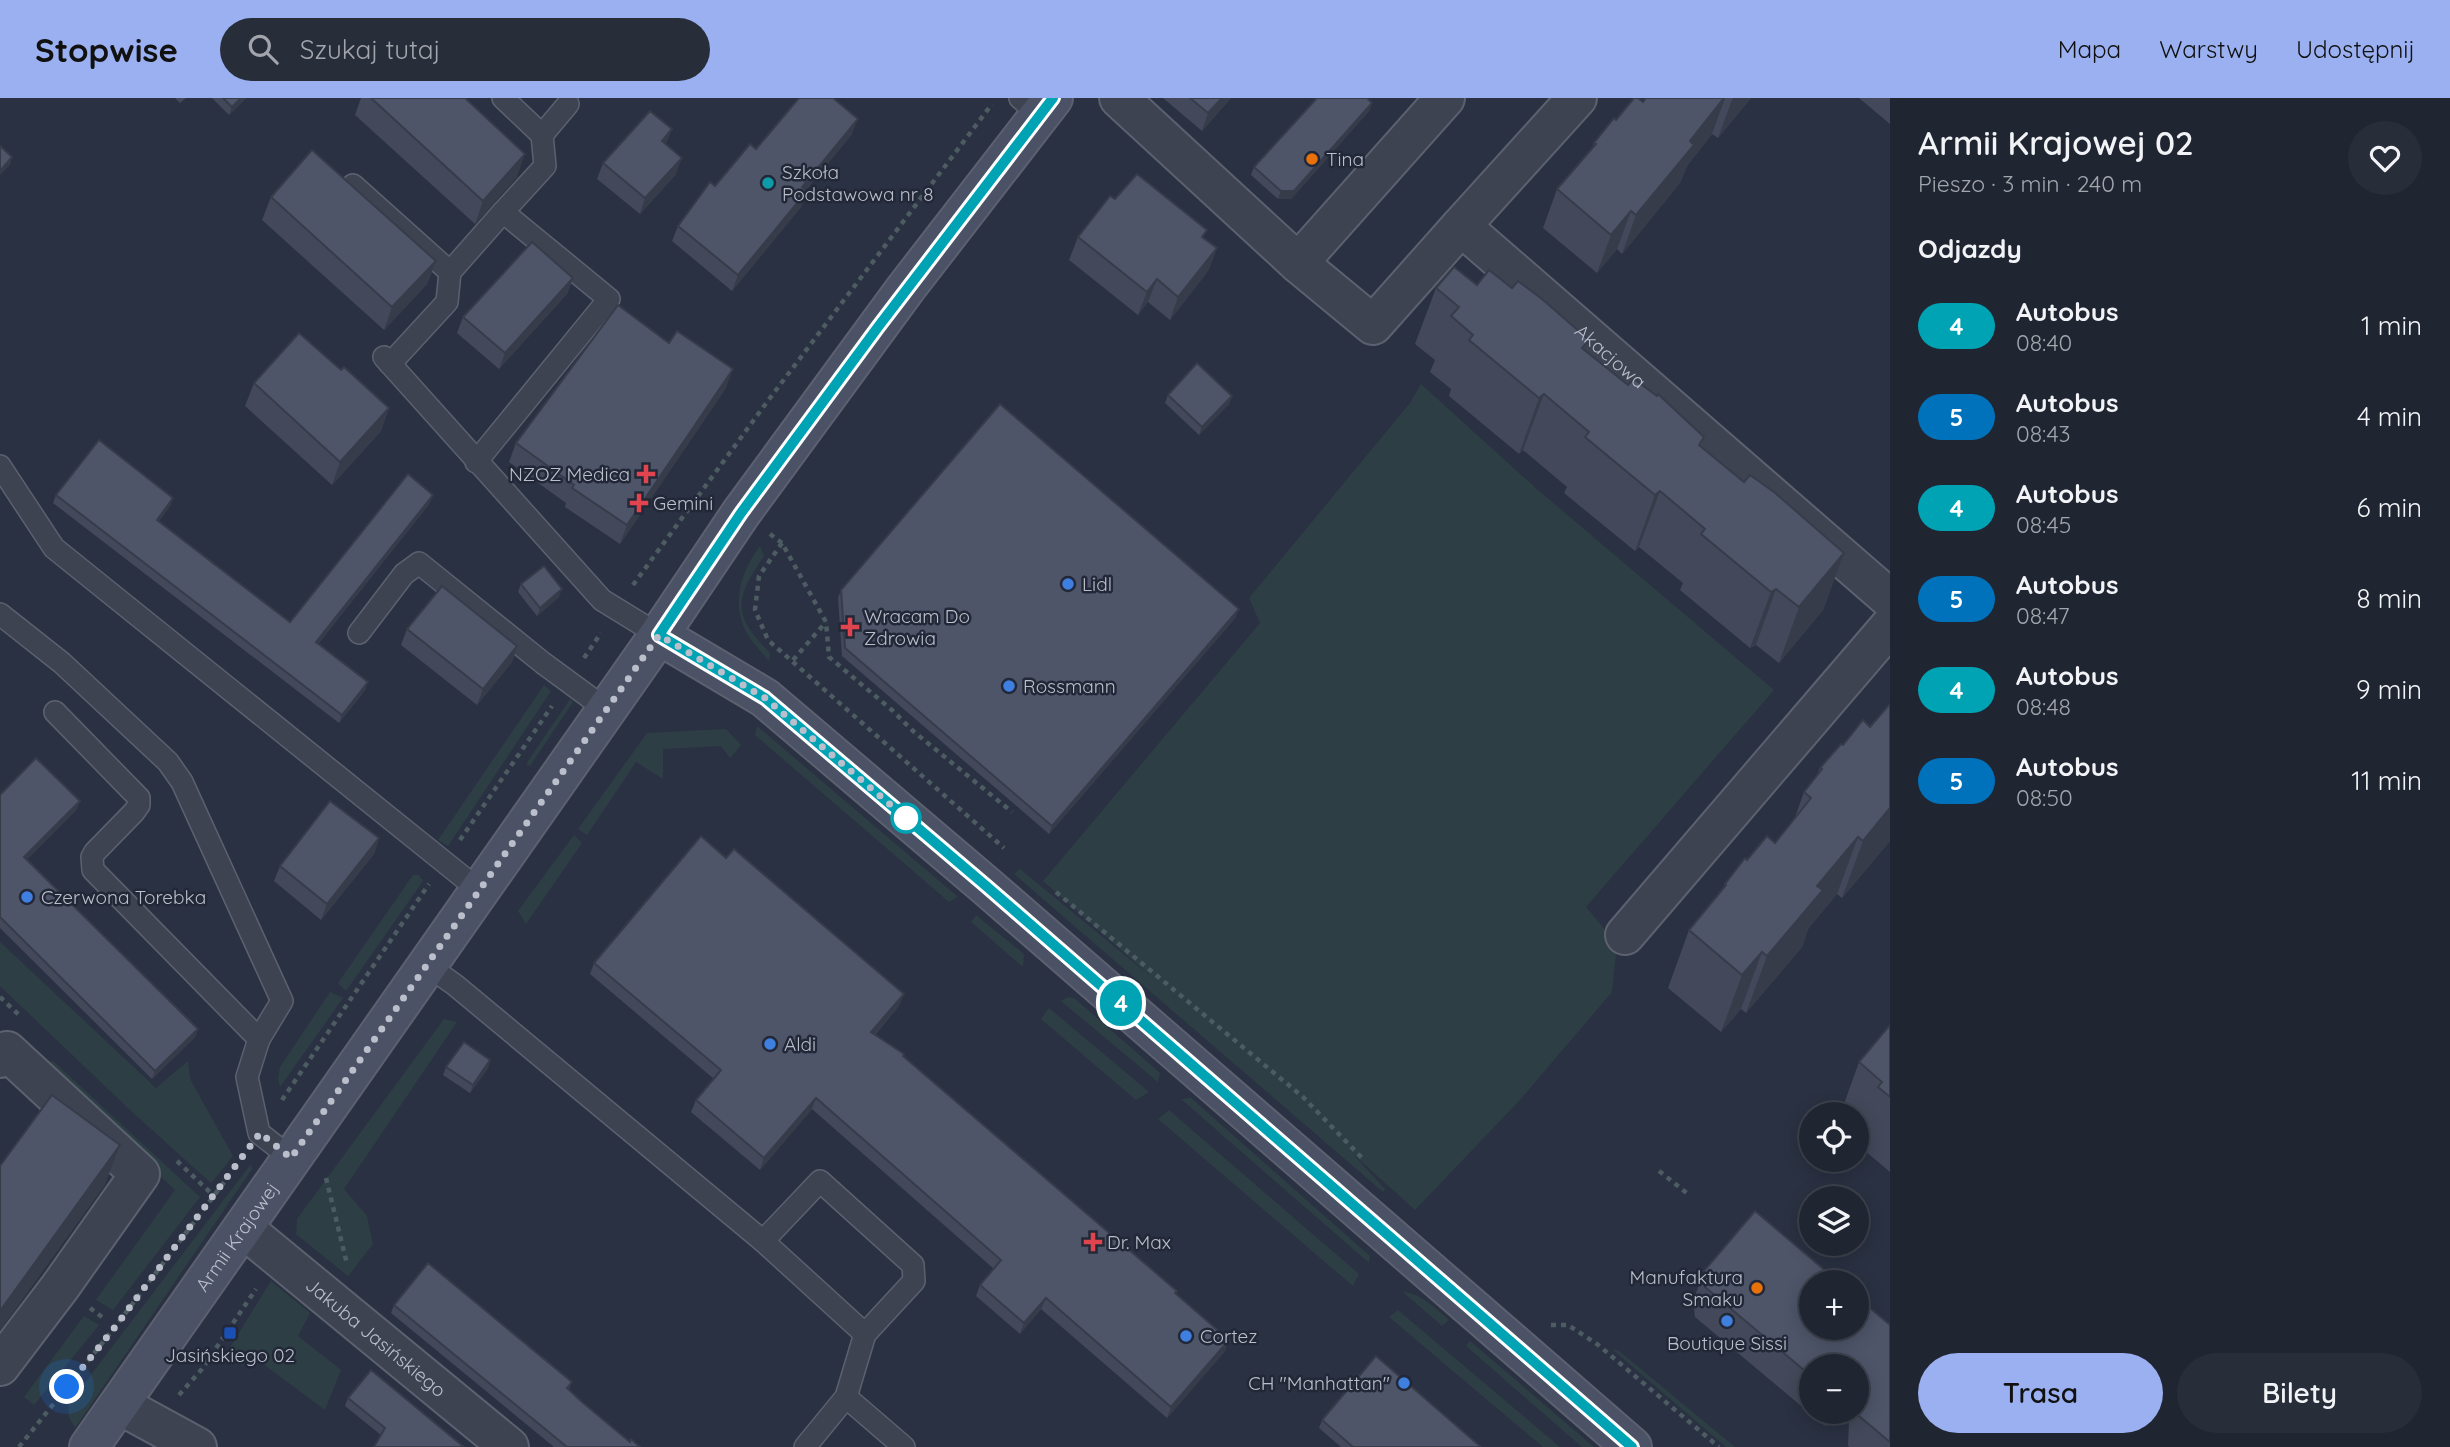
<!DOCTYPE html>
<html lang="pl">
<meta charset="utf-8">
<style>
body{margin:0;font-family:Quicksand,sans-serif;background:#282d3a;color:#f1f3f6;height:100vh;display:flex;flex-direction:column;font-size:26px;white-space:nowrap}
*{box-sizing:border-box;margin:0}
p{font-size:23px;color:#a2a5ac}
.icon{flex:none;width:38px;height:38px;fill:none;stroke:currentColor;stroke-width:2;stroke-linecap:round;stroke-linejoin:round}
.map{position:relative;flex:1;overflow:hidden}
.sheet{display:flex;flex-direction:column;background:#202532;width:560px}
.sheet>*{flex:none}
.badge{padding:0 14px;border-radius:23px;font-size:24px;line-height:46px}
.fabs{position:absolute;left:1799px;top:1004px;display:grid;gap:14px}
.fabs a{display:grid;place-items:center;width:70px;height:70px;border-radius:50%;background:#202532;box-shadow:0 4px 18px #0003,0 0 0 2px #3d424d;font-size:35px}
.you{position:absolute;width:35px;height:35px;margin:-18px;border:5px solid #fff;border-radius:50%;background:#1a73e8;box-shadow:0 0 0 10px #1a73e833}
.map>.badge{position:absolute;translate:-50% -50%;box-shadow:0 0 0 4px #fff}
h2{padding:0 28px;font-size:26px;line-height:63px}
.round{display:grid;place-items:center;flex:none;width:74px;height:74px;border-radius:37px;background:#282d3a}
.head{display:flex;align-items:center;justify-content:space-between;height:119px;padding:0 28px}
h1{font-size:33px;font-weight:600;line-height:52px}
.primary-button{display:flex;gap:14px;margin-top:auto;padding:14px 28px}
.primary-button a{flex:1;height:80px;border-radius:42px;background:#9ab0f1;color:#111;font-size:28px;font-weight:600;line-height:80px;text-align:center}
.primary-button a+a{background:#282d3a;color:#f1f3f6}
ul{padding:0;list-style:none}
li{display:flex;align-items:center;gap:21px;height:91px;padding:0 28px}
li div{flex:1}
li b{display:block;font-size:26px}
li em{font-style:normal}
li .badge{min-width:77px;font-weight:700;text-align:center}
header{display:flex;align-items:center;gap:42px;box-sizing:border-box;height:98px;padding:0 35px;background:#9ab0f1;color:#111}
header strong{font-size:33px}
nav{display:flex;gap:38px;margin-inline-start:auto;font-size:24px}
.search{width:490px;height:63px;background:#282d3a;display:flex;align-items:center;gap:18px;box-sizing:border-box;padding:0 24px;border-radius:38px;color:#a2a5ac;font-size:26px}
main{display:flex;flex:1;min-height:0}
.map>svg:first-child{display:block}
</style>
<header>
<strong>Stopwise</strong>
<div class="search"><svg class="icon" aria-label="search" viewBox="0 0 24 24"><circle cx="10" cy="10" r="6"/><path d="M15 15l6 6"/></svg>Szukaj tutaj</div>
<nav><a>Mapa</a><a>Warstwy</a><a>Udostępnij</a></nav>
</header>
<main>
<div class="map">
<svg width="1890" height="1349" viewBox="0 0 1890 1349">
<rect width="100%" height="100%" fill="#2a3142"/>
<g fill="#2d3f44">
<path d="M1421 286 1538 392 1774 592 1586 809 1617 846 1612 894 1519 1003 1415 1112 1352 1055 1385 1091 1383 1094 1014 776 1020 771 1155 882 1043 783 1260 525 1249 500 1410 305Z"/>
<path d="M760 448 764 458C734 502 732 516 770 555L769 563C762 555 754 546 748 537 730 508 741 472 760 448Z"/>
<path d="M544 587 551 593 448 748 438 742Z"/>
<path d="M570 601 573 604 530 668 526 666Z"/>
<path d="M757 628 958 799 949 804 755 637Z"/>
<path d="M726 631 741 647 730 660 721 648 663 651V681L636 664 587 737 578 731 647 635Z"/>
<path d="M574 737 582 745 526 826 518 813Z"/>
<path d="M413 777H419L423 783 346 893 338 885Z"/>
<path d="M976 817 1024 856 1023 869 971 824Z"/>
<path d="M0 844 156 990 188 963 190 981 233 1058 211 1085 130 1012 0 888Z"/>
<path d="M330 894 343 900 280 989 278 981 280 969Z"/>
<path d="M1068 899 1074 900 1160 975 1158 984 1061 903Z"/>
<path d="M1049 910 1149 994 1136 1002 1041 921Z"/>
<path d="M444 921 457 924 344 1091 367 1118 373 1146 348 1178 296 1136 297 1121Z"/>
<path d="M38 963H53L200 1099 113 1212 96 1202 175 1092Z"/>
<path d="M1191 1000 1370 1158 1369 1165 1181 1001Z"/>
<path d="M1169 1012 1359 1176 1353 1188 1158 1021Z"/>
<path d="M251 1066 252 1071 75 1330 69 1319 68 1307Z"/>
<path d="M271 1183 310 1215 298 1238 341 1272 325 1312 251 1257 242 1268 227 1254Z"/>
<path d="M1403 1194C1421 1195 1436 1211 1449 1222L1442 1228Z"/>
<path d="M1398 1212 1560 1349H1543L1389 1219Z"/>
<path d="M84 1218 99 1227 34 1307 24 1299Z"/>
<path d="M1470 1243 1594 1349H1582L1466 1248Z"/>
<path d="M1612 1251 1619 1253 1735 1349H1726Z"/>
</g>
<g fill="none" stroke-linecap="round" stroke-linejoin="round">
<defs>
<g id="lane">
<path d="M503 0 542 37"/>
<path d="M1020 0 1040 17"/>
<path d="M353 87 450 174"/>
<path d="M503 114 545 68 542 37 568 6"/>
<path d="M384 259 602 502 659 537"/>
<path d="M390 266 447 204 450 174 503 114 609 201 476 364"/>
<path d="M0 368 54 450 479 792"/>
<path d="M0 516 62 565 168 664 182 684 282 903 259 941 247 979 259 1035 291 1060"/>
<path d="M359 535 404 476 419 465 543 565 607 612"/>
<path d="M55 614 139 700V707L134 714 95 754 92 759 93 772 259 941"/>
<path d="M427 867 455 887 763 1143 865 1236 846 1299 805 1349"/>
<path d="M763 1143 820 1083 913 1167 914 1183 865 1236"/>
<path d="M846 1299 904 1349"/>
</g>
<g id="street">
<path d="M1119 0 1298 165 1445 0"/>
<path id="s1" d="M1577 0 1461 128 1890 501"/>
<path d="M1298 165 1373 227 1461 128"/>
<path d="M1625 837 1890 528"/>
<path d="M0 960 7 953 140 1076 60 1189 0 1268"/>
<path id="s2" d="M243 1130 509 1349"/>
<path d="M120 1307 197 1349"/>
</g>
<g id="secondary">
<path d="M659 537 765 600 985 787 1632 1349"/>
<path id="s3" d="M89 1349 659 537 741 415 906 190 1053 0"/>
</g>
</defs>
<use href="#lane" stroke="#5c616f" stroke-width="24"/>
<use href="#street" stroke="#5c616f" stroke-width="42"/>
<use href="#secondary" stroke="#5c616f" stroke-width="42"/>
<g stroke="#4c5c62" stroke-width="4.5" stroke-dasharray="5 5" stroke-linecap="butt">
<path d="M770 436 782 445 826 524 829 559 893 613 913 633 1012 714"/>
<path d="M782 445 759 478 755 512 768 542 1004 750"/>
<path d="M633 487 767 304 992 6"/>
<path d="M584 560 601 535"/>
<path d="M793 562 826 524"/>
<path d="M460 742 552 608"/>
<path d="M1056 794 1303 999 1364 1062"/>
<path d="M0 899 19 917"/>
<path d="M282 1002 429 786"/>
<path d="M177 1063 214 1098"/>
<path d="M1659 1073 1688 1096"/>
<path d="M326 1080 347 1166"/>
<path d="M90 1210 106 1222"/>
<path d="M1551 1227H1568L1597 1246 1719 1349"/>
<path d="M179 1297 202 1271 256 1191"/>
<path d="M19 1349 115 1229 225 1083"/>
</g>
<use href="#lane" stroke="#3e4352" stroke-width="21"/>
<use href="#street" stroke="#3e4352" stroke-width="38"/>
<use href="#secondary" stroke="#4c5265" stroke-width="38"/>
</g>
<g fill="#43495a" fill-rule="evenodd">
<path d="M175 0H186L180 5Z"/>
<path d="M212 0H246L229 17Z"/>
<path d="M361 0H465L517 79 475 126 355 17Z"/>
<path d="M1163 0H1231L1202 33Z"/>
<path d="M1646 0H1751L1718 40 1712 36 1687 68 1680 85 1622 156 1617 151 1597 175 1543 130 1557 91 1592 50 1594 45 1616 22 1643 4Z"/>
<path d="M1859 0H1890V26Z"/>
<path d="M1372 5 1369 13 1291 101H1278L1251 77 1254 69Z"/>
<path d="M852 36 806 92 801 109 732 193 672 143 678 128 756 51Z"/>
<path d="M666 46 676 76 640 116 597 81 603 65Z"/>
<path d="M271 99 436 163 427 186 384 232 262 122Z"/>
<path d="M1115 101 1204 141 1217 150 1208 173 1170 222 1148 204 1138 217 1069 162 1078 139Z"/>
<path d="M573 180 567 196 499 271 457 235 463 219Z"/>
<path d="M1477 187 1585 252 1628 287 1704 339 1701 349 1744 384 1844 455 1823 512 1779 565 1756 547 1750 550 1680 492 1683 485 1639 449 1635 453 1564 395 1567 389 1523 352 1519 356 1449 298 1451 291 1430 274 1435 262 1415 246 1436 190Z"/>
<path d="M341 272 389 310 381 333 332 387 245 308 254 285Z"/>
<path d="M726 290 620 446 565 409 566 405 509 364 516 345Z"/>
<path d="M1168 297 1232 298 1229 306 1199 337 1165 305Z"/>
<path d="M56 397 173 400 170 408 159 423 290 524 430 405 318 546 368 584 365 592 339 625 53 405Z"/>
<path d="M521 486 559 499 537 518 518 494Z"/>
<path d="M841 492 1236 519 1049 736 842 558 838 500Z"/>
<path d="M407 531 517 548 512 564 477 607 401 547Z"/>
<path d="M1890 606V743L1842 800 1837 796 1808 831 1802 849 1746 915 1741 911 1721 934 1668 890 1689 832 1723 791 1725 786 1747 762 1775 745 1794 722 1804 694 1817 677 1820 670 1843 647 1870 629Z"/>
<path d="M0 697 77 711 27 761 198 931 195 939 152 981 0 830Z"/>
<path d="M379 740 374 756 321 822 274 783 280 768Z"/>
<path d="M594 865 899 908 875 937 903 958 1177 1193 1176 1196 1225 1253 1167 1320 1041 1211 1020 1236 976 1198 980 1187 994 1171 812 1011 760 1072 691 1014 696 1002 714 981 590 876Z"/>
<path d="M1890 927V1074L1857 1046 1859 1039 1857 1037V1017H1840L1859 964Z"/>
<path d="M490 962 488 970 470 995 443 977 446 969Z"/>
<path d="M1704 1173 1890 1227V1349H1850L1848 1348 1849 1324 1825 1328 1695 1219 1693 1203ZM1811 1269H1857V1314H1811Z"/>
<path d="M394 1207 572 1284 569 1291 582 1304 630 1344 640 1349H554L391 1215Z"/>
<path d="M348 1300 464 1349 381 1337 345 1308Z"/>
<path d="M1322 1322 1481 1349H1341L1319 1330Z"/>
</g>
<g fill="#373c4a">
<path d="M241 0H246L229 17 232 9Z"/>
<path d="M1222 0H1231L1202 33 1208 15Z"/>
<path d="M1724 0H1725L1712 36 1687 68 1680 85 1622 156 1636 117 1690 43Z"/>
<path d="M1733 0H1751L1718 40 1732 2Z"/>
<path d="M1372 5 1369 13 1291 101H1278L1281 93Z"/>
<path d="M858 21 852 36 796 104 802 89Z"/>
<path d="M672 31 666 46 662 43Z"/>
<path d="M525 56 517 79 475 126 483 103Z"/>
<path d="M12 59 10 67 0 77V73Z"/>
<path d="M682 60 676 76 640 116 645 100Z"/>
<path d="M807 93 801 109 732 193 738 177Z"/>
<path d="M1631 113 1617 151 1597 175 1611 137Z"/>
<path d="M1217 150 1208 173 1170 222 1178 199Z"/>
<path d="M436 163 427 186 384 232 392 209Z"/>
<path d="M573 180 567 196 499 271 505 255Z"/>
<path d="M1157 181 1148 204 1138 217 1147 194Z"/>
<path d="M733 271 726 290 620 446 627 427Z"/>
<path d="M1544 296 1523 352 1519 356 1539 300Z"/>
<path d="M1232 298 1229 306 1199 337 1202 329Z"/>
<path d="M389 310 381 333 332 387 340 364Z"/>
<path d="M1660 393 1639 449 1635 453 1655 397Z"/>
<path d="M433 397 430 405 313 552 316 544Z"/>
<path d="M173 400 170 408 154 430 157 422Z"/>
<path d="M1844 455 1823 512 1779 565 1799 509Z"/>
<path d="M562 491 559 499 537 518 540 510Z"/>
<path d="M1776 491 1756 547 1750 550 1771 494Z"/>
<path d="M1239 511 1236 519 1049 736 1052 728Z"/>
<path d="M517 548 512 564 477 607 483 591Z"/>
<path d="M368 584 365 592 339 625 342 617Z"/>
<path d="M80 703 77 711 21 767 24 759Z"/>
<path d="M1890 710V743L1842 800 1863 743Z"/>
<path d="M1858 739 1837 796 1808 831 1802 849 1746 915 1767 858 1817 788Z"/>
<path d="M379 740 374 756 321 822 327 806Z"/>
<path d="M1762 854 1741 911 1721 934 1742 877Z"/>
<path d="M904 896 899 908 867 946 871 934Z"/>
<path d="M198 931 195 939 152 981 155 973Z"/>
<path d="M490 962 488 970 470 995 473 987Z"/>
<path d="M816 1000 812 1011 760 1072 764 1060Z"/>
<path d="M120 1047 105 1087 0 1233V1213Z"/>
<path d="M1046 1200 1041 1211 1020 1236 1024 1225Z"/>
<path d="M1229 1242 1225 1253 1167 1320 1171 1309Z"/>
<path d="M1830 1314H1853L1849 1324 1825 1328Z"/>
</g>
<g fill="#4e5569" stroke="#373c4a" stroke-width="2">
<path d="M223 0H241L232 9Z"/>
<path d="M371 0H465L525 56 483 103Z"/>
<path d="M799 0H833L858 21 802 89 807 93 738 177 678 128 710 84 715 88 750 46 756 51Z"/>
<path d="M1190 0H1222L1208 15Z"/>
<path d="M1317 0H1367L1372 5 1294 93H1281L1254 69Z"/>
<path d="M1634 0H1638L1643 4 1646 0H1724L1690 43 1694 47 1636 117 1631 113 1611 137 1557 91 1596 46 1594 45 1614 20 1616 22Z"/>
<path d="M650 13 672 31 662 43 682 60 645 100 603 65Z"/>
<path d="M0 48 12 59 0 73Z"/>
<path d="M312 52 436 163 392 209 271 99Z"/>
<path d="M1137 76 1207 132 1202 139 1217 150 1178 199 1157 181 1147 194 1078 139 1110 98 1115 101Z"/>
<path d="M532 144 573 180 505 255 463 219Z"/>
<path d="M1454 169 1477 187 1489 172 1512 190 1518 183 1542 201 1589 242 1582 250 1628 287 1634 281 1657 298 1658 296 1704 339 1699 347 1744 384 1750 377 1774 394 1844 455 1799 509 1776 491 1771 494 1701 436 1705 431 1660 393 1655 397 1585 339 1589 334 1544 296 1539 300 1469 242 1473 237 1451 218 1459 209 1436 190Z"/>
<path d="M618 207 669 245 677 233 733 271 627 427 572 390 574 387 516 345Z"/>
<path d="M299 235 341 272 344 269 389 310 340 364 254 285Z"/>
<path d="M1197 265 1232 298 1202 329 1168 297Z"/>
<path d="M1000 306 1239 511 1052 728 845 550 841 492Z"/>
<path d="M99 342 173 400 157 422 290 524 408 376 433 397 316 544 368 584 342 617 56 397Z"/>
<path d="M544 468 562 491 540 510 521 486Z"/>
<path d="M442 488 517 548 483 591 407 531Z"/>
<path d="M1890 606V710L1863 743 1858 739 1817 788 1823 792 1767 858 1762 854 1742 877 1689 832 1726 787 1725 786 1745 760 1747 762 1767 738 1775 745 1811 700 1804 694 1822 671 1820 670 1841 646 1843 647 1863 622 1870 629Z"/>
<path d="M36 660 80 703 24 759 198 931 155 973 0 819V697Z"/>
<path d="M330 703 379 740 327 806 280 768Z"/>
<path d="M701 738 726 760 734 751 904 896 871 934 904 956 903 958 1177 1193 1175 1195 1229 1242 1171 1309 1046 1200 1024 1225 980 1187 1001 1162 816 1000 764 1060 696 1002 721 972 594 865Z"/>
<path d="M1890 927V999L1878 989 1882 984 1859 964Z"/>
<path d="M464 944 490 962 473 987 446 969Z"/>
<path d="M52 997 120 1047 0 1213V1068Z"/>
<path d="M1755 1113 1840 1185H1811V1230H1857V1199L1890 1227V1344L1859 1318 1860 1294 1857 1295V1269H1811V1278L1705 1189 1704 1173Z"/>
<path d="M428 1165 572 1284 567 1290 582 1304 630 1344 631 1341 640 1349H567L394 1207Z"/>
<path d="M1376 1258 1481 1349H1353L1322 1322Z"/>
<path d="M371 1272 464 1349H374L385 1330 348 1300Z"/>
</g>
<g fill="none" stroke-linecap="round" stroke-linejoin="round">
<defs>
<path id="line" d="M1053 0 878 229 741 415 659 537 765 600 985 787 1632 1349"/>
</defs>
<use href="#line" stroke="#fff" stroke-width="16"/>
<use href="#line" stroke="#00a3b4" stroke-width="10"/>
<path stroke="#bbbfcc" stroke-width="7" stroke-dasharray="0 12.6" d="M67 1289 115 1229 260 1035 291 1060 659 537 765 600 906 720"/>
</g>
<g fill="#e8710a" stroke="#222837" stroke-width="2.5">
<circle cx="1312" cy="61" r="7"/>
<circle cx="1757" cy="1190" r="7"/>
</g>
<circle fill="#0f9aa8" stroke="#222837" stroke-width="2.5" cx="768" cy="85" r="7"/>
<g fill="#e0444e" stroke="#222837" stroke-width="2.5">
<path d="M642.5 365.5h7v7h7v7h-7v7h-7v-7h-7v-7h7z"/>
<path d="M635.5 394.5h7v7h7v7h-7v7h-7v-7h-7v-7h7z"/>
<path d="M846.5 518.5h7v7h7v7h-7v7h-7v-7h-7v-7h7z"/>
<path d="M1089.5 1133.5h7v7h7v7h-7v7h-7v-7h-7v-7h7z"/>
</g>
<g fill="#3f7fe0" stroke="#222837" stroke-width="2.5">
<circle cx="1068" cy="486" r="7"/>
<circle cx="1009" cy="588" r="7"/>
<circle cx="27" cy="799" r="7"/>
<circle cx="770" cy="946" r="7"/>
<circle cx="1727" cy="1223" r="7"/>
<circle cx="1186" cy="1238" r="7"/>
<circle cx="1404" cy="1285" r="7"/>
</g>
<circle fill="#fff" stroke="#00a3b4" stroke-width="3.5" cx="906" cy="720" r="14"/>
<rect fill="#1a4fb4" stroke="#222837" stroke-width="2.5" x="223" y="1228" width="14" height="14" rx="3.5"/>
<g text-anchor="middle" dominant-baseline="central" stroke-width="5" stroke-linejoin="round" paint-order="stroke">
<g font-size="19" fill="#bbbfcc" stroke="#222837" text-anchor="start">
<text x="1326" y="61">Tina</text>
<text x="782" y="74">Szkoła<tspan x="782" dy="22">Podstawowa nr 8</tspan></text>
<text x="630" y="376" text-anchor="end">NZOZ Medica</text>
<text x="653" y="405">Gemini</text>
<text x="1082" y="486">Lidl</text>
<text x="864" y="518">Wracam Do<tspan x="864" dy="22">Zdrowia</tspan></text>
<text x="1023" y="588">Rossmann</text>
<text x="41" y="799">Czerwona Torebka</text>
<text x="784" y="946">Aldi</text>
<text x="1107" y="1144">Dr. Max</text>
<text x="1743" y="1179" text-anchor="end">Manufaktura<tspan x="1743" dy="22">Smaku</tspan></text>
<text x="1200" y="1238">Cortez</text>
<text x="1727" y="1245" text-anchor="middle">Boutique Sissi</text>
<text x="230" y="1257" text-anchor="middle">Jasińskiego 02</text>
<text x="1390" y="1285" text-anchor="end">CH "Manhattan"</text>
</g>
<g font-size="19" fill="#bbbfcc" stroke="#222837">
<text stroke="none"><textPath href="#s1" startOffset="371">Akacjowa</textPath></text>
<text stroke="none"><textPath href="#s3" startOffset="257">Armii Krajowej</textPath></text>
<text stroke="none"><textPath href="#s2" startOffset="172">Jakuba Jasińskiego</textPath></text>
</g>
</g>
</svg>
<div class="fabs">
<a><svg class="icon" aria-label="locate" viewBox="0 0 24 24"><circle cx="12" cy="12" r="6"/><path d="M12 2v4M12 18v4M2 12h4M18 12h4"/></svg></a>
<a><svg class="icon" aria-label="layers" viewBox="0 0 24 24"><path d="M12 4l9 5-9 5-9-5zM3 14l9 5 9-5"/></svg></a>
<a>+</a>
<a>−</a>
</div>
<div class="you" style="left:67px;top:1289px"></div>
<b class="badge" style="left:1121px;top:905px;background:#00a3b4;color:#fff">4</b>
</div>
<section class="sheet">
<div class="head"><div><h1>Armii Krajowej 02</h1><p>Pieszo · 3 min · 240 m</p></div><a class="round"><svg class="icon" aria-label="heart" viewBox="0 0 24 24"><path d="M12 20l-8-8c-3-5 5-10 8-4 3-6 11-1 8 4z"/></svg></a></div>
<h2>Odjazdy</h2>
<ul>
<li><span class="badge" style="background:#00a3b4;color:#fff">4</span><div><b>Autobus</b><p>08:40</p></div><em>1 min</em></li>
<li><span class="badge" style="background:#0072bc;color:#fff">5</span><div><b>Autobus</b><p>08:43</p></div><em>4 min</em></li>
<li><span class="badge" style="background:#00a3b4;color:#fff">4</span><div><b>Autobus</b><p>08:45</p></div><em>6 min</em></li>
<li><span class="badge" style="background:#0072bc;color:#fff">5</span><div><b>Autobus</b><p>08:47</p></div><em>8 min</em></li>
<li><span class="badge" style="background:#00a3b4;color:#fff">4</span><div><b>Autobus</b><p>08:48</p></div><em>9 min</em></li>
<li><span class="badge" style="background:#0072bc;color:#fff">5</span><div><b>Autobus</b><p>08:50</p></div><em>11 min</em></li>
</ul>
<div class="primary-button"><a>Trasa</a><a>Bilety</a></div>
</section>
</main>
